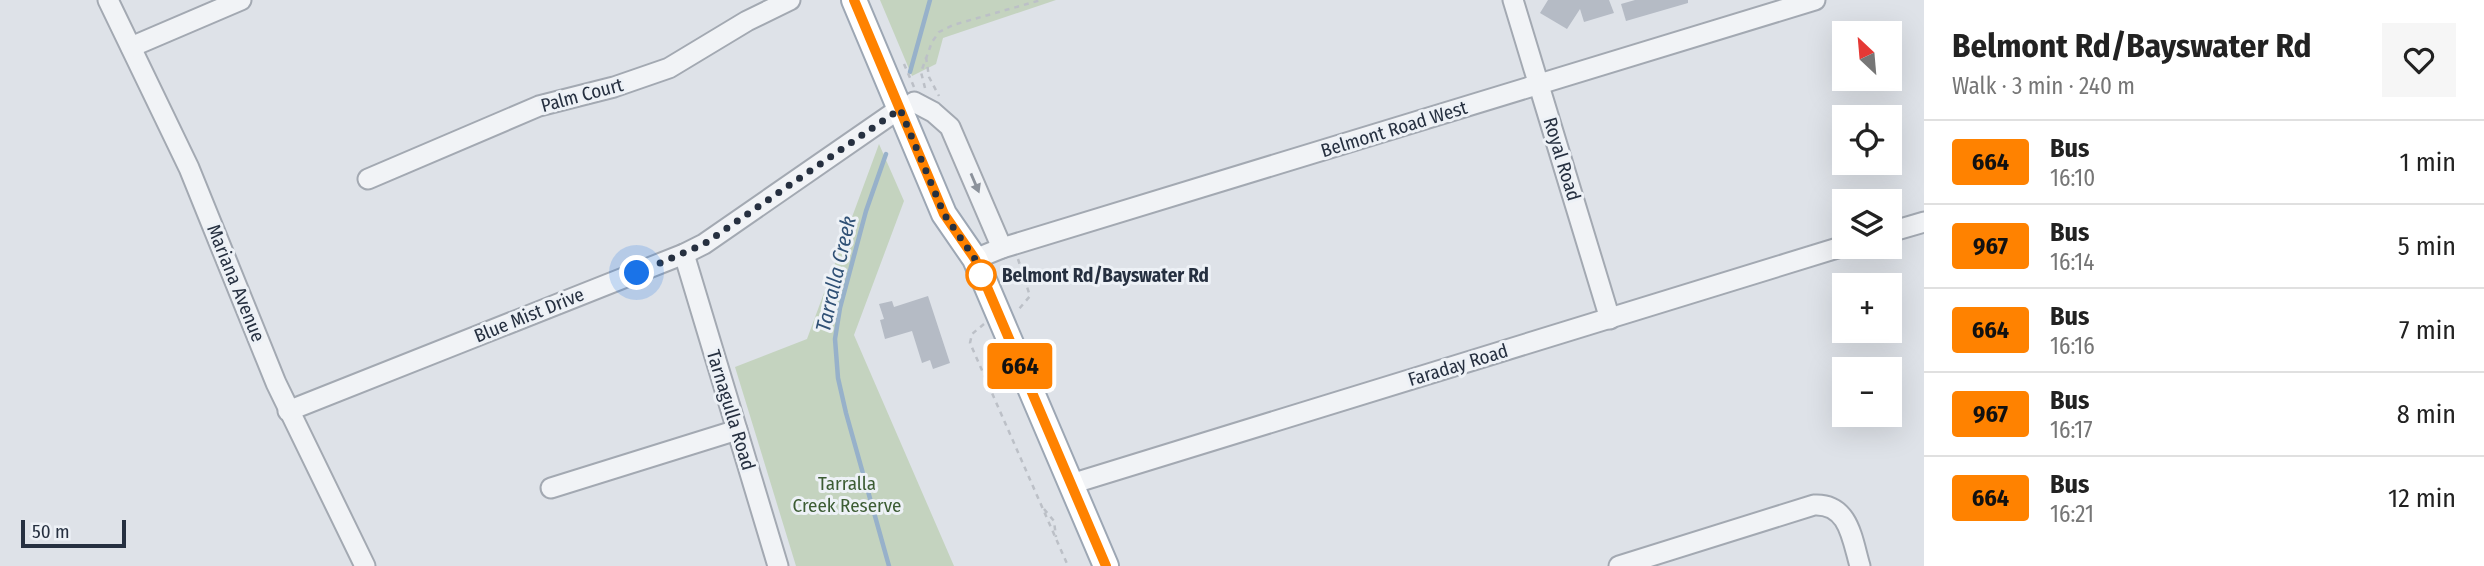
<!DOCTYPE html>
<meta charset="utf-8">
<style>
body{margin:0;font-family:"Fira Sans Condensed",sans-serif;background:#f6f6f6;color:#222;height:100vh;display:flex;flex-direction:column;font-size:26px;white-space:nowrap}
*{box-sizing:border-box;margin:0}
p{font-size:23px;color:#767676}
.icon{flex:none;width:38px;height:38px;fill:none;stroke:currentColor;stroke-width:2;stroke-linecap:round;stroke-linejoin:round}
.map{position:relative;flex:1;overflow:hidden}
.drawer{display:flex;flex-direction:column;background:#fff;width:560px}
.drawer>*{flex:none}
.badge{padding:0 14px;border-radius:5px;font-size:24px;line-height:46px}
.needle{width:46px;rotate:334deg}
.buttons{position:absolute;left:1832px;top:21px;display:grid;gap:14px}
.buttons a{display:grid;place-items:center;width:70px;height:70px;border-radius:0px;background:#fff;box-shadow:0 7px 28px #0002;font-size:35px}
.scale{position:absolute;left:21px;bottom:18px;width:105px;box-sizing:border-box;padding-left:7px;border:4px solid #263040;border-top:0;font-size:19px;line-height:24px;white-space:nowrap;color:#263040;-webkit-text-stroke:5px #edf1f6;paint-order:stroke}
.you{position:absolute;width:35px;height:35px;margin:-18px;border:5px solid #fff;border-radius:50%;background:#1a73e8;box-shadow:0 0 0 10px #1a73e833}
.map>.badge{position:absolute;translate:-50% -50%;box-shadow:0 0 0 4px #fff}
.round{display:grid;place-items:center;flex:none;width:74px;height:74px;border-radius:0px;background:#f6f6f6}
.head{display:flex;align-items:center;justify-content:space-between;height:119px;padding:0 28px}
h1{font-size:33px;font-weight:700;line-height:52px}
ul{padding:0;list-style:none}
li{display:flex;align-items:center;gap:21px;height:84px;padding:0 28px;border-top:2px solid #e0e0e0}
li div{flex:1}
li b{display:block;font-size:26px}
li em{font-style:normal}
li .badge{min-width:77px;font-weight:700;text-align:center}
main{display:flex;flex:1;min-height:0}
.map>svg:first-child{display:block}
</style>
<main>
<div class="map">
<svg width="1924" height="566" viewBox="0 0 1924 566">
<rect width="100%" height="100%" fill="#dee2e8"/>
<g fill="#c4d3bf">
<path d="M880 0H1056L943 38 936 64 912 76Z"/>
<path d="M879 144 904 201 854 335 954 566H796L735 367 807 339Z"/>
</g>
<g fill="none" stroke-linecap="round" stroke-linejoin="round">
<g stroke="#97b1ca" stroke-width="4.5">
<path d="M910 72 930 0"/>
<path d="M886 154 866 211 840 308 835 339 838 378 846 413 889 566"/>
</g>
</g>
<g fill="#b5bbc5">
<path d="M1548 0H1609L1614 13 1584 22 1580 9 1567 29 1540 13Z"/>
<path d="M1635 0H1688V3L1626 21 1621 4Z"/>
<path d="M928 296 950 363 933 369 930 360 922 363 912 331 885 339 880 320 884 319 879 304 892 301 894 307Z"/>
</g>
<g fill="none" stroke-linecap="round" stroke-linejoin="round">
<defs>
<g id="minor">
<path d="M108 0 189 168 276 383 365 566"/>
<path d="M1513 0 1610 319"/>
<path d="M131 47 241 0"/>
<path d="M914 102 933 112 950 127 1002 248"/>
<path d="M368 179 539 106 614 87 669 68 747 21 790 0"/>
<path d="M1890 232 1924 222"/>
<path d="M684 254 778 566"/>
<path d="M975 259 1002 248 1815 0"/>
<path d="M288 411 684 254 704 244 899 109"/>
<path d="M1071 484 1844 246"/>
<path d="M551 488 737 430"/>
<path d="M1619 566 1814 505C1849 503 1852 539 1860 566"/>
</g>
<path id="major" d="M854 0 944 214 975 259 1106 566"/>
</defs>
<use href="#minor" stroke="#a3a9b2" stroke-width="23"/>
<use href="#major" stroke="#9da7b4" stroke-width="28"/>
<g stroke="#bcc0c7" stroke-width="2.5" stroke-dasharray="5 5" stroke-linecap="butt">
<path d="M926 57 929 77 939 96"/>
<path d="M904 64 914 87"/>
<path d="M925 88 921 72 932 42 939 32 953 25 1041 0"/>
<path d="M1018 259 1030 296 1019 309"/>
<path d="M984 324 972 334 970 343 1068 566"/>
<path d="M1044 509 1054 521 1056 537"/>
</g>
<use href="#minor" stroke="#f1f3f6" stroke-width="19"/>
<use href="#major" stroke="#fff" stroke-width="24"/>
</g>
<defs><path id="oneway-solid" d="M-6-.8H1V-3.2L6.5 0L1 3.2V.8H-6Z" transform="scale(1.75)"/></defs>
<use fill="#8c929b" href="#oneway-solid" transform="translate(975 183) rotate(67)"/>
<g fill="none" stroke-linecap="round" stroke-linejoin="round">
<defs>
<path id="line" d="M854 0 944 214 975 259 1106 566"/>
</defs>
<use href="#line" stroke="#fff" stroke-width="16"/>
<use href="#line" stroke="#ff8200" stroke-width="10"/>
<path stroke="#263040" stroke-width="7" stroke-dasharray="0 12.6" d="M637 273 704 244 900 109 944 214 975 259 981 275"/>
</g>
<circle fill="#fff" stroke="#ff8200" stroke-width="3.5" cx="981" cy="275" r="14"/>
<g text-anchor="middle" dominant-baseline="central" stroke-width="6" stroke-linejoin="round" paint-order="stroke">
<g font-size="19" fill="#263040" stroke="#edf1f6">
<text transform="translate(582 95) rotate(-15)">Palm Court</text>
<text transform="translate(1394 129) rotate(-17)">Belmont Road West</text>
<text transform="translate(1562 159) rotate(73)">Royal Road</text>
<text transform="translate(236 283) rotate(68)">Mariana Avenue</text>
<text transform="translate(529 315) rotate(-22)">Blue Mist Drive</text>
<text transform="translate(1458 365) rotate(-17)">Faraday Road</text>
<text transform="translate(731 410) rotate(73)">Tarnagulla Road</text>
</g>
<g font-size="19" font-weight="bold" fill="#263040" stroke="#edf1f6" text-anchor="start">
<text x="1002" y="275">Belmont Rd/Bayswater Rd</text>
</g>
<g font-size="19" fill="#3c5c33" stroke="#edf1f6">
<text x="847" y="483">Tarralla<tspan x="847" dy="22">Creek Reserve</tspan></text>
</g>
<g font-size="21" font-style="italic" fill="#2f5075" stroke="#edf1f6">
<text transform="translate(836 274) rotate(-77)">Tarralla Creek</text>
</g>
</g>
</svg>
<div class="buttons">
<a><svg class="needle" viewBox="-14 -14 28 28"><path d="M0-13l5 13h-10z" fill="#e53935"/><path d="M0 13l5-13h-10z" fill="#767676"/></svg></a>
<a><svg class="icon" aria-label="locate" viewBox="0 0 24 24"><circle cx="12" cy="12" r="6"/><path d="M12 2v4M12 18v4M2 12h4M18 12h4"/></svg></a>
<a><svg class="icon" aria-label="layers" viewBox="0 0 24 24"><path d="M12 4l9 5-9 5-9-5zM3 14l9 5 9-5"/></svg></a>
<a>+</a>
<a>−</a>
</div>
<div class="scale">50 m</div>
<div class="you" style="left:637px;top:273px"></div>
<b class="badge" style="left:1020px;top:366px;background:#ff8200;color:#111">664</b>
</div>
<section class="drawer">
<div class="head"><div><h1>Belmont Rd/Bayswater Rd</h1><p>Walk · 3 min · 240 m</p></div><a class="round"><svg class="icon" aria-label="heart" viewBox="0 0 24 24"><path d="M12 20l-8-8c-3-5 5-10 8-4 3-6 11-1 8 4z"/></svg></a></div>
<ul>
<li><span class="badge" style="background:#ff8200;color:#111">664</span><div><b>Bus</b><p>16:10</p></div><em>1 min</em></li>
<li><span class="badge" style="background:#ff8200;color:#111">967</span><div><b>Bus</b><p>16:14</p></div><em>5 min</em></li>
<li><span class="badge" style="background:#ff8200;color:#111">664</span><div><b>Bus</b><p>16:16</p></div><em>7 min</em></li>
<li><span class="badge" style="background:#ff8200;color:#111">967</span><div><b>Bus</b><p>16:17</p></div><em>8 min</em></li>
<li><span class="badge" style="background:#ff8200;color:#111">664</span><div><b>Bus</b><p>16:21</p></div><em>12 min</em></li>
</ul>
</section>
</main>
